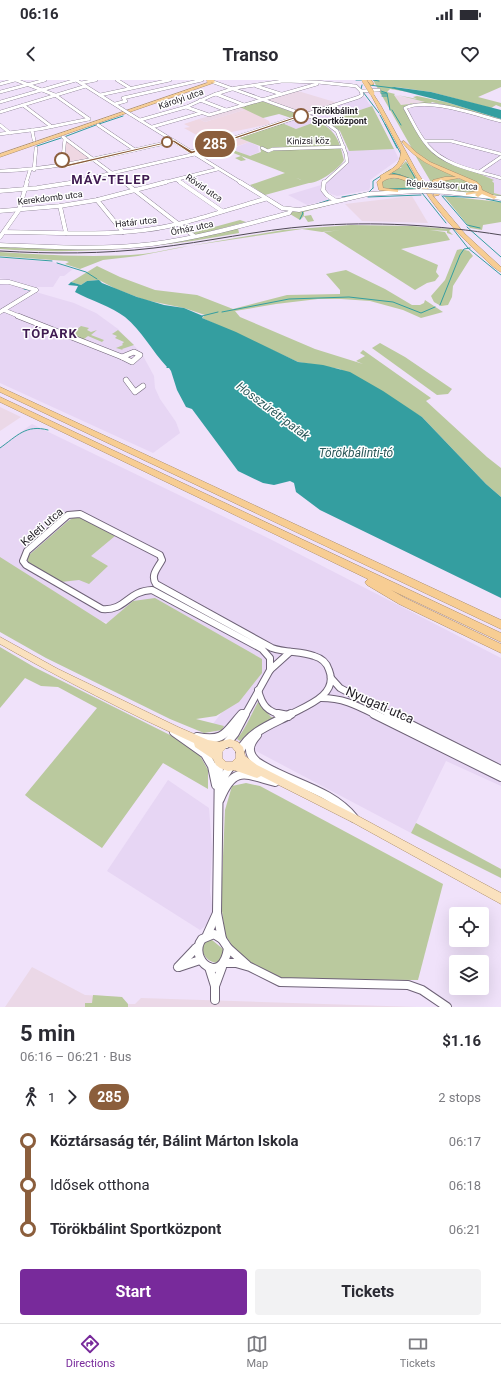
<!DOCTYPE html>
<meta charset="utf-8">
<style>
body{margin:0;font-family:Roboto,sans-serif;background:#f2f2f3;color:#2b2b33;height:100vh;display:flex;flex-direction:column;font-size:15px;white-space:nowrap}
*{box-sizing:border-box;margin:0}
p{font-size:13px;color:#7c7c81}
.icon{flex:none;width:22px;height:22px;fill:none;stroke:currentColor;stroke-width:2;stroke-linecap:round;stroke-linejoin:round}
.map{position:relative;height:927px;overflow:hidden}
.side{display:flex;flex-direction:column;background:#fff;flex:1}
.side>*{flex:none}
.badge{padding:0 8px;border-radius:13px;font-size:14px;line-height:26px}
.tools{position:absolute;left:449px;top:827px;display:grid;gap:8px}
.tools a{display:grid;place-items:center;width:40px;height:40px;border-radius:4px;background:#fff;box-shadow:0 4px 16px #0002;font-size:20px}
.map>.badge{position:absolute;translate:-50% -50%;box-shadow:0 0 0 2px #fff}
.legs{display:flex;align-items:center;gap:6px;height:44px;padding:0 20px;font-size:13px}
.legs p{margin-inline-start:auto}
.head{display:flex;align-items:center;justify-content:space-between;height:68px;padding:0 20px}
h1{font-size:22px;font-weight:700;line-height:30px}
.cta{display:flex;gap:8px;margin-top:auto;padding:8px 20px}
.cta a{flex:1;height:46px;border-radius:4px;background:#782a9b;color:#fff;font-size:16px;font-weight:700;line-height:46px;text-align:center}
.cta a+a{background:#f2f2f3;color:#2b2b33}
ul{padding:0 20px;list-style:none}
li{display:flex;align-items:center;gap:14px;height:44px;font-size:15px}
li i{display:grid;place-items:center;width:6px;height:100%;margin:0 5px;background:currentColor}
li i::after{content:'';width:10px;height:10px;margin:-5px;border:3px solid;border-radius:50%;background:#fff}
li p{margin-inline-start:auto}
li:first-child i{background:linear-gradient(#0000 50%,currentColor 0)}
li:last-child i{background:linear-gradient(currentColor 50%,#0000 0)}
.status{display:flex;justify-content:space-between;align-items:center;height:28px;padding:0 20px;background:#fff;direction:ltr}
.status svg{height:11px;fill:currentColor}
header{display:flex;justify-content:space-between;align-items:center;height:52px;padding:0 20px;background:#fff;font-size:18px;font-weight:700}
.menu{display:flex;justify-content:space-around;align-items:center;height:56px;border-top:1px solid #e1e1e2;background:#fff;font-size:11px;color:#7c7c81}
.menu a{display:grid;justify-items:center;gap:2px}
.menu .active{color:#782a9b}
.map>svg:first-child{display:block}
</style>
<div class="status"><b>06:16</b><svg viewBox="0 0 49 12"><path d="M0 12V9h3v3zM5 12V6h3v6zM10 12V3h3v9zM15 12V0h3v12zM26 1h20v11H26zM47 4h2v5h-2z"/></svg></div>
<header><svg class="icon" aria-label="back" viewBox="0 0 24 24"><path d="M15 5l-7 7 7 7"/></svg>Transo<svg class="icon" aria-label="heart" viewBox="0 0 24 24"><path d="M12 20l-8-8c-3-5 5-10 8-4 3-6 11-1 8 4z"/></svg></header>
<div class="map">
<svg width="501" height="927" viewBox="0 0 501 927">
<rect width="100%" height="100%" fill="#f0e2fa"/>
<g fill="#e7d6f4">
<path d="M361 17H365L369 24 372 26 327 41 308 35Z"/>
<path d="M411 23H425L501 41V115L494 113V103L492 100H494L460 87 431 71 404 29 406 25Z"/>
<path d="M304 37 326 45 333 51H319L305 46 296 49 282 43Z"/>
<path d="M249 62 258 66 259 72 249 76 231 69Z"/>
<path d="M394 69 399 79 370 100V107L369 110 337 116 331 114 324 107 325 104 328 99 347 85 349 80 347 71 359 70Z"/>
<path d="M321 105 328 120 307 125 288 115Z"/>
<path d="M0 178 53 182 73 189 64 196H60L53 207H33L0 198Z"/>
<path d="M0 204 15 206 74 223 96 233 118 249 142 274 154 296 155 308 160 319 176 342 180 353 153 373 0 303Z"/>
<path d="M32 344 270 459 501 578V706L446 681 411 753 256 671 209 649 258 585 90 538 0 480V367Z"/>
<path d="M168 700 209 728 212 768 210 811 213 832 209 843 200 850 107 791Z"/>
</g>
<g fill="#ebd8e7">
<path d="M298 11 338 23 305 34 267 20Z"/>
<path d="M394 15 426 22 401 25Z"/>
<path d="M241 27 247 29 205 42 199 39Z"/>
<path d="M412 116 428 143 362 141 345 124Z"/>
<path d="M0 327 21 337 0 351Z"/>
<path d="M32 887 85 915 122 917 126 924H135L141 918 417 927H5Z"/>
</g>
<g fill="#efd7e2">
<path d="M247 29 269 41 270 44 202 58 184 48 190 47 184 44 199 39 205 42Z"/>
<path d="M238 58 249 62 226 70 215 65Z"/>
<path d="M66 62H68L91 80 65 85Z"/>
</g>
<g fill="#bac99e">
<path d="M373 0H501V7L478 17 501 23V27L496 25 491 28 431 12 396 7 394 8 408 12 390 9 387 12 395 14 394 15 401 25 425 22 397 15 417 19 413 17 417 16 446 22 501 39V41L432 22 430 24 411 23 403 28 427 65 436 75 494 100 492 101 494 103V113L501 115V117L483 113 479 105 436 86 414 72Z"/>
<path d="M262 21 301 35 291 38 279 34 263 38 240 27Z"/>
<path d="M372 26 394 69 349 71 340 51 327 41Z"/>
<path d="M318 41C337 52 339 60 344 80 340 88 318 104 309 103 305 102 300 99 296 98L309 103 265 115 250 105 285 93 241 76 246 80 241 81 235 78 241 76 226 70 230 69 250 76 261 72 260 66 239 58 282 43 296 49Z"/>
<path d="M415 75 431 86 462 98C450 96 442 97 431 102Z"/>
<path d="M406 81 423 109C420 107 417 103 413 101 404 94 392 97 382 99L399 88H402L400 87Z"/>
<path d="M390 98 406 99 418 110H390L381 107V102L387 99H391Z"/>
<path d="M452 98C461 99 474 100 474 112L471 113 438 110 436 106 437 101Z"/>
<path d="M444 116 501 122V142L483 145 482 150 470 148Z"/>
<path d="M337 123 304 132V136L311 135 314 141 308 142 304 136 300 140 290 134 293 131Z"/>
<path d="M240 140 246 142 196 155 192 153Z"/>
<path d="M249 144 250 145 238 148 239 153C159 168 81 175 0 169V166L51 167 161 164Z"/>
<path d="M351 145 412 146 451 149 449 151 453 155 447 153V151L430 150 445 152 450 160 401 169 438 185 436 192 439 196 435 201 427 203 415 210 324 152 342 150 322 152 302 149 189 166 283 150Z"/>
<path d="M189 166 138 176 103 180 80 189 65 184 69 182 66 181 0 176V172C48 175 96 178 143 174 159 172 173 168 189 166Z"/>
<path d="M461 169 469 171 473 176 470 179 453 206 452 217 448 225 441 226 434 222 431 216 445 200 457 170Z"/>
<path d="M97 186 120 197 155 210 197 215 233 229 287 215 340 214V210L326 194 346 190 385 209 412 225H420L424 223 425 220 443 232 421 238 403 230 370 221 341 219H318L276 224 235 231 240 237 315 269 363 284 356 281 365 276 360 273 363 270 431 318 426 321 487 377 501 388V417L486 404 422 337 340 289 298 282 202 238 205 235 184 228 145 220 116 209 99 200 87 201 81 205 71 202Z"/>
<path d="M81 246 89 248 87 250 91 252 97 250 91 255 104 260 102 262 88 256 84 259 98 265 71 255V254Z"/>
<path d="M118 250 134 265 122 269 123 270 116 268 123 265 122 264 124 262 115 258 117 256 112 254Z"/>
<path d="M380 263 405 277 452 309 448 314 437 315 372 268Z"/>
<path d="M76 436 83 439 115 456 91 476 108 486 89 504 79 500 61 502 28 483V476L68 441Z"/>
<path d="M0 477 106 544 133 521 155 518 262 579V593L239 622 216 636 196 639 224 646 222 650 204 653 170 639 46 578 0 552Z"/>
<path d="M0 567 34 587 180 660 198 672 208 690V709L163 683 102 768 31 720 25 715 97 628 58 607 41 606 25 598 0 628Z"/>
<path d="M258 622 271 637 279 638 251 651 240 661 237 659C246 648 251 635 258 622Z"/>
<path d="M246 703 260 706 443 804 418 900 278 899 241 878 225 855 221 823 225 730 232 706Z"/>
<path d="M416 743 501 789V798L411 753Z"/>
<path d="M212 860 223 869V877L218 883C203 883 195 862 212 860Z"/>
<path d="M93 915 122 917 128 924V927H85V923H92Z"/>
</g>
<g fill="#349ea0">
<path d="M394 7 431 12 501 30V39L446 22 391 8Z"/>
<path d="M99 200 102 203 137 217 164 225 184 228 203 236 202 238 236 252 298 282 323 285 350 292 383 311 422 337 486 404 501 417V518L320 430 296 412 294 403 290 401 274 405 263 403 238 391 192 329 186 327 177 310 171 291 169 288H166L167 287C152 271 142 251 125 237 112 227 90 220 75 212L78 206 68 205 71 202 81 205 87 201Z"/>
</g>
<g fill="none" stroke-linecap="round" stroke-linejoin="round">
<g stroke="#349ea0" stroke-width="1">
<path d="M356 0H363"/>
<path d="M373 0 379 1"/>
<path d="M369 5 393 8"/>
<path d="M361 9 362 5"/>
<path d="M381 11 387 13 390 30"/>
<path d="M363 12 379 33"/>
<path d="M381 13H386"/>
<path d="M382 14H387"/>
<path d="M382 16H387"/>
<path d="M392 30 401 45"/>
<path d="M380 35 401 74"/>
<path d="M99 44 123 36"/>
<path d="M385 44 397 68"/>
<path d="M64 57 96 45"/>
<path d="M37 66 61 58"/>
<path d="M407 84 415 98 414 99"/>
<path d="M392 93 400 95"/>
<path d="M400 95 414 100"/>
<path d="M373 108V101L390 90"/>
<path d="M389 109 416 108"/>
<path d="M369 112 373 108"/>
<path d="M422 113 446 143"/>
<path d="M442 116 467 145 480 148"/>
<path d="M443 116 485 118"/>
<path d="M342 117 366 113"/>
<path d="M368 117 421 115"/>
<path d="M486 119 501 122"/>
<path d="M317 124 329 120"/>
<path d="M300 139 303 133 302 132"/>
<path d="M467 147 501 177"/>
<path d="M453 149 468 168 501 195"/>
<path d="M0 177 52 181"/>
<path d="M57 183 86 192 97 199"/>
<path d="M24 209 29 210"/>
<path d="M440 225 460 175 464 169 470 168"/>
<path d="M222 232 289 219 349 217 393 222 421 233 435 227"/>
<path d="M202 236 218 232"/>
<path d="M0 368C17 356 26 344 48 350"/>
</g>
<defs>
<g id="minor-far4">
<path d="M16 0 55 15 89 39"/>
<path d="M76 0 122 29"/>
<path d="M117 0 130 8"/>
<path d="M208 0 325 42 337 51 346 74 347 82 324 103"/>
<path d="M81 3 96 0"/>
<path d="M0 4 15 0"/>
<path d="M256 6 281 14"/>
<path d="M0 12 45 0"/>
<path d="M216 14 244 25"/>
<path d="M100 15 170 0"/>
<path d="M200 20 226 30"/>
<path d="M0 22 76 0"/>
<path d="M115 24 126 21 123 18 202 0"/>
<path d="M23 25 52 47"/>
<path d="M186 27 209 35 317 4"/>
<path d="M0 32 86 6"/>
<path d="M130 34 242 103"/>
<path d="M140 40 186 27 213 15 235 8 283 1 317 2 356 6 361 11 379 10"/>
<path d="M501 41C476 35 429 17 405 28 412 40 418 55 428 66 445 86 477 91 501 98"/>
<path d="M0 45 10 53"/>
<path d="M98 45 135 70"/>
<path d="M152 47 201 33"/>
<path d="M32 50 34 60"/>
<path d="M0 54 40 49 89 39"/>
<path d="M63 57 125 103"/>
<path d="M425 61H451L501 74"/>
<path d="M262 68 268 71 273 69 344 67"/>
<path d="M191 72 359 17 362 15 361 11"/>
<path d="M62 86 65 58"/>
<path d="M34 90 36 68"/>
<path d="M0 91C61 89 115 74 174 61"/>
<path d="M479 92 501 77"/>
<path d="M177 100 182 103"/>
<path d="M26 103 30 90"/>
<path d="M69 103 195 74"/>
<path d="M162 103 218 89"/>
</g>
<g id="minor-far3">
<path d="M124 102 194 156"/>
<path d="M180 102 222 131"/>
<path d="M240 102 282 128 299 130 368 114 419 111"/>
<path d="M324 102 323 110 327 115 336 121"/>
<path d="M0 111 37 108 76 102"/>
<path d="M445 112 501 118"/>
<path d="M97 120 123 152"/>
<path d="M60 126 66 153"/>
<path d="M0 131 60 126 97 120 166 102"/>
<path d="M5 152C51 152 98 156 145 150 186 145 225 130 265 119"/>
<path d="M0 157 19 130 27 102"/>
<path d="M0 165C51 167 102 170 152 164 199 158 244 145 289 133L291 130"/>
<path d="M0 202H9L36 210"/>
<path d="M4 230 21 237"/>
<path d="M0 232 36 210"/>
</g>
<g id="minor-far2">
<path d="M18 236 122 277"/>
<path d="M134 272 140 275 132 282 122 277Z"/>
<path d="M126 300 135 312 143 306"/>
</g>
<g id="minor-far1">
<path d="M270 590V578L262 569 152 510C127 511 126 531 102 529L26 485 23 481 27 471 68 435 80 434 160 475 162 480C158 488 150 495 156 504L272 568C286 573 301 571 314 576 321 578 327 583 329 590 339 615 306 626 289 635"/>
<path d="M331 598 340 608 391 635"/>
<path d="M258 610C262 625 267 632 283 635"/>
<path d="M321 618C343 618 356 625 376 635"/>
<path d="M241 635 242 634"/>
<path d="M245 635 270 590 290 572"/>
</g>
<g id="minor">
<path d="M278 634 288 636"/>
<path d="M374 634 501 697"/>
<path d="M389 634 501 690"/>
<path d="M174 652 205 674 212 686 216 705"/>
<path d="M257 655C248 665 247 673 257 682 288 703 330 708 354 738"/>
<path d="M197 657C225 662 225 653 242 634"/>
<path d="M226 664 235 653 245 634"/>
<path d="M240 671C250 651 272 644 291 634"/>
<path d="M219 682 217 833 222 859"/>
<path d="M221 707 225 695 230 687"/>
<path d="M220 719C234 685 245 694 275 702"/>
<path d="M214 854 222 859 228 868C222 908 187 879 202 859Z"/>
<path d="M207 855 217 833"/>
<path d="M228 868 247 885"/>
<path d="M226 883H236L250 887 280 902 408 905 422 910 447 927"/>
<path d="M178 887 196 868"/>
<path d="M179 887 200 880"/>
<path d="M209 887 215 906V920"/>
<path d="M215 906 222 887"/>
</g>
<path id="major" d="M0 557 58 589 178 647 208 660 219 662 226 660 230 659 238 662 243 667 245 676 257 685 358 736 501 813V824L352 742 261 696 257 698 234 690 228 691 220 688 216 685 213 679 195 667 194 663C128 633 63 600 0 564ZM227 667H232L236 672V678L232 682H226L222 678V672Z"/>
<g id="highway">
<path d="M367 0H371L374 4 371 5Z"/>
<path d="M213 1 216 2 0 77V74Z"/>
<path d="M372 12 381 26 417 92 433 116 465 154 501 187V192C495 189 489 183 484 178 462 158 441 136 425 111L420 112C410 102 395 92 382 102L383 108 398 110V112L379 110 377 102 381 98 380 96C393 88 400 87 401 71L370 13ZM406 79 424 110C414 100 402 93 388 95L399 88Z"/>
<path d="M404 61 417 73 430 82 477 102 481 106 482 110 497 117 494 119 482 114 478 117 475 115 477 113 466 115V113L477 111 476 106 459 98 437 102 439 115 434 116 432 104 433 100 445 97H456C434 87 417 81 402 62Z"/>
<path d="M0 307 501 540V549L0 312Z"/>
<path d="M0 317 501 553V562L391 510 405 518 501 564V573L399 524 367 505 365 502 368 499 0 322Z"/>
</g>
</defs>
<use href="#minor-far4" stroke="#6e6277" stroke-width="3.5"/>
<use href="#minor-far3" stroke="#6e6277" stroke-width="4.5"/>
<use href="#minor-far2" stroke="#6e6277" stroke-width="6"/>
<use href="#minor-far1" stroke="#6e6277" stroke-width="8"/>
<use href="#minor" stroke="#6e6277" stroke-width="10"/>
<use href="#major" stroke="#ac8f6c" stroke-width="1"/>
<use href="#highway" stroke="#ac8f6c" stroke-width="1"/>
<use href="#minor-far4" stroke="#fff" stroke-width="3"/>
<use href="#minor-far3" stroke="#fff" stroke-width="4"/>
<use href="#minor-far2" stroke="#fff" stroke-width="5"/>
<use href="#minor-far1" stroke="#fff" stroke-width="6"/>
<use href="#minor" stroke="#fff" stroke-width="8"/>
<use href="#major" fill="#fae1be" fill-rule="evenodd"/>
<use href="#highway" fill="#f7cd93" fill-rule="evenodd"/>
<path stroke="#4e4854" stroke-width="1" d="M0 171C52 174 103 174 154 168 207 162 258 150 311 146 374 141 438 145 501 155"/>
<defs>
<path id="minor-bridge-far1" d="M122 29 130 34"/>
<path id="minor-bridge" d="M419 111 445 112"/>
<g id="highway-bridge">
<path d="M364 0 372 13"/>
<path d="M209 1 212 0"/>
</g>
</defs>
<use href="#minor-bridge-far1" stroke="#6e6277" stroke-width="3.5" stroke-linecap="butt"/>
<use href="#minor-bridge" stroke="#6e6277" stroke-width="4.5" stroke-linecap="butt"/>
<use href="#highway-bridge" stroke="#ac8f6c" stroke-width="5" stroke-linecap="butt"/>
<use href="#minor-bridge-far1" stroke="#fff" stroke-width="3"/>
<use href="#minor-bridge" stroke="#fff" stroke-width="4"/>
<use href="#highway-bridge" stroke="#f7cd93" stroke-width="4.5"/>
</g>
<path fill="#8b5e3c" stroke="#fff" d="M300 35 303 36 191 74 173 62 62 88 60 86V80L62 79 64 80V85L174 60 192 71Z"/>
<g fill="#fff" stroke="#8b5e3c" stroke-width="2">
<circle cx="301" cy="36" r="7"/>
<circle cx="167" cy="62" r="5"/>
<circle cx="62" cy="80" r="7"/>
</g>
<g text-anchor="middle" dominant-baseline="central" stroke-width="3" stroke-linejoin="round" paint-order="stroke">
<g font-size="9" fill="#211d25" stroke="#fff">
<text transform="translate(181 19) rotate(-19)">Károlyi utca</text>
<text transform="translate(308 61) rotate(-1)">Kinizsi köz</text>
<text transform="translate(442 105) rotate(3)">Régivasútsor utca</text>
<text transform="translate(204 108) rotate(34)">Rövid utca</text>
<text transform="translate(50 118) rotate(-7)">Kerekdomb utca</text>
<text transform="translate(136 142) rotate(-6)">Határ utca</text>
<text transform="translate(192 148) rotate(-12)">Őrház utca</text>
</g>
<g font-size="9" font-weight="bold" fill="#211d25" stroke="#fff" text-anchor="start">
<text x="312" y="31">Törökbálint<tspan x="312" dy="10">Sportközpont</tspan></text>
</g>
<g font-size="11" fill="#211d25" stroke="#fff">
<text transform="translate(42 447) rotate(-41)">Keleti utca</text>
</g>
<g font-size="12" font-style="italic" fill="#2c595a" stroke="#fff">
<text transform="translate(273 331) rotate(37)">Hosszúréti-patak</text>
<text x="356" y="373">Törökbálinti-tó</text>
</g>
<g font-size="13" font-weight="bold" letter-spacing="1" fill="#3f1b51" stroke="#fff">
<text x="111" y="99">MÁV-TELEP</text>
<text x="50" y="253">TÓPARK</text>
</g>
<g font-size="13" fill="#211d25" stroke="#fff">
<text transform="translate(380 625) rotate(24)">Nyugati utca</text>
</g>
</g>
</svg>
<div class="tools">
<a><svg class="icon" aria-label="locate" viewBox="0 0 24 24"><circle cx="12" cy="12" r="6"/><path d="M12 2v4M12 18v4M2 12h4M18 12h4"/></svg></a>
<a><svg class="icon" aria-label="layers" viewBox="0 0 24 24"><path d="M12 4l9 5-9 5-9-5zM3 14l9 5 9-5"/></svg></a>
</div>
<b class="badge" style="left:215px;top:64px;background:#8b5e3c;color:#fff">285</b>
</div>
<section class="side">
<div class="head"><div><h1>5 min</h1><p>06:16 – 06:21 · Bus</p></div><b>$1.16</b></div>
<div class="legs"><svg class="icon" aria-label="walk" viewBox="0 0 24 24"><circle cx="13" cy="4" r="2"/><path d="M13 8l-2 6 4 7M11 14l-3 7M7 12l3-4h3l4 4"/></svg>1<svg class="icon" aria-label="forward" viewBox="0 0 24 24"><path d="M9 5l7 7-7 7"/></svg><b class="badge" style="background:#8b5e3c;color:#fff">285</b><p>2 stops</p></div>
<ul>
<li><i style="color:#8b5e3c"></i><b>Köztársaság tér, Bálint Márton Iskola</b><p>06:17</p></li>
<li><i style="color:#8b5e3c"></i><span>Idősek otthona</span><p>06:18</p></li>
<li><i style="color:#8b5e3c"></i><b>Törökbálint Sportközpont</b><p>06:21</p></li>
</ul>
<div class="cta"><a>Start</a><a>Tickets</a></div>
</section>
<nav class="menu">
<a class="active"><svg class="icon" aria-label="directions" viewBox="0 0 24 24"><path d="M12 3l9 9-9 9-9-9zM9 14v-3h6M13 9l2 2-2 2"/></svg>Directions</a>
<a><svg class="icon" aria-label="map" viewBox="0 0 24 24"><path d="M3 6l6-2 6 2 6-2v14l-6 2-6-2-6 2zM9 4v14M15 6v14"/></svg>Map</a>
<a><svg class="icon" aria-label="tickets" viewBox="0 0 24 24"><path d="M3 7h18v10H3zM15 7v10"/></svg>Tickets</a>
</nav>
